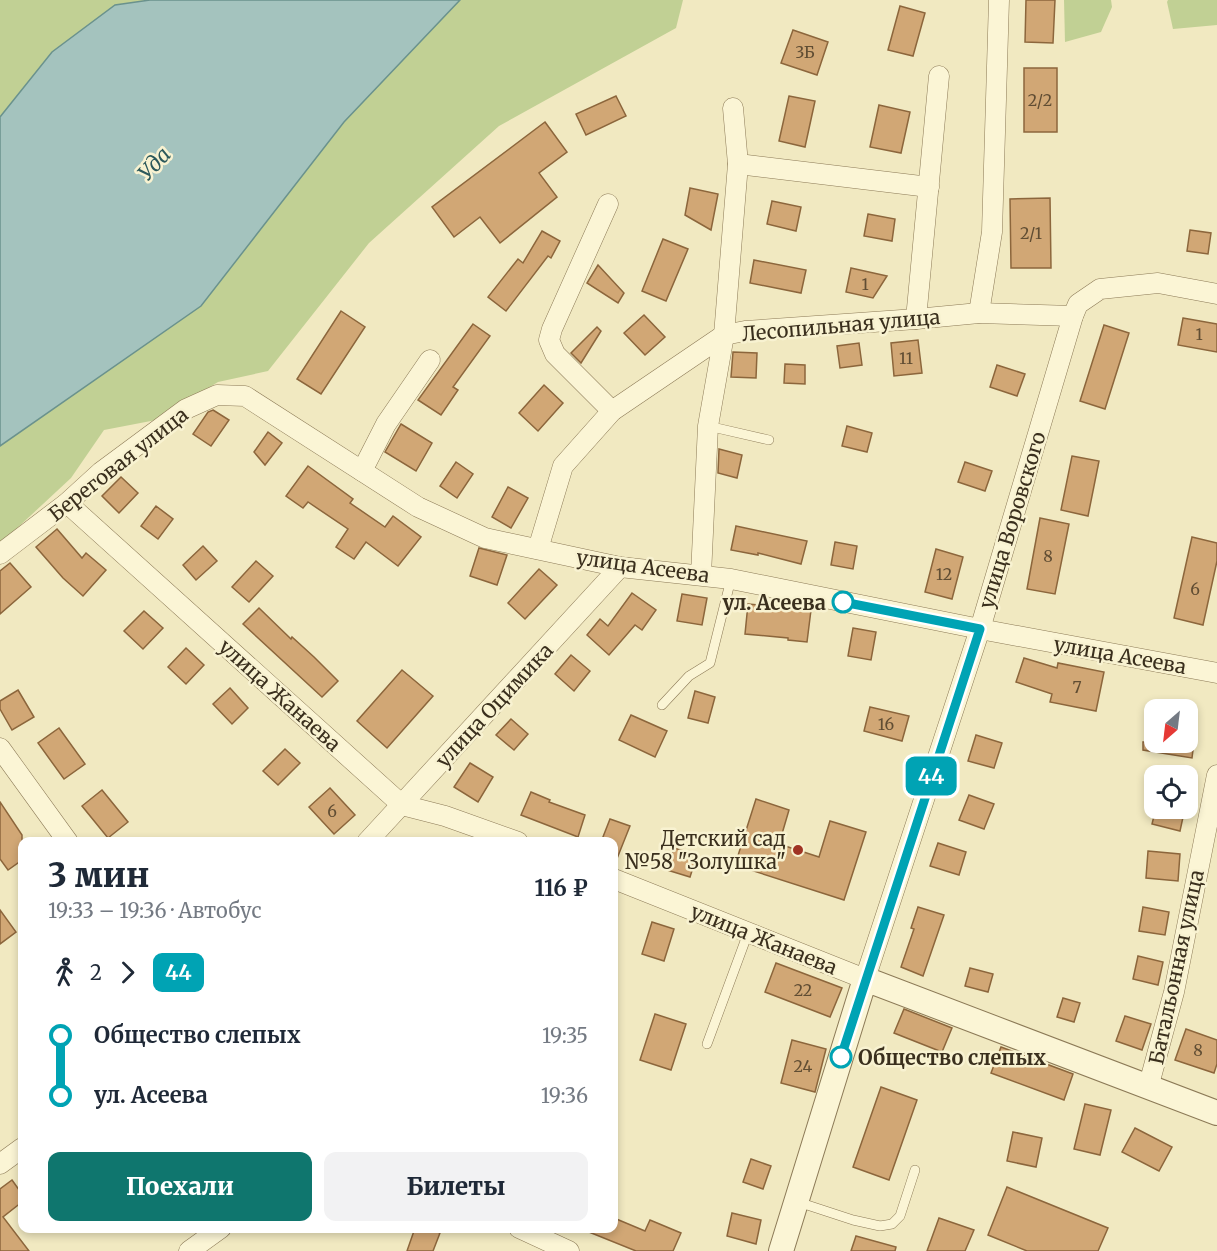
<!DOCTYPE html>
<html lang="ru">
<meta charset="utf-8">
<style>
body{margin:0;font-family:Merriweather,serif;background:#f2f2f3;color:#1f2937;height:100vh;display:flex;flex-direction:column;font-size:22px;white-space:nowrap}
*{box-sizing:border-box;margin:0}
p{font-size:20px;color:#747a83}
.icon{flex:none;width:33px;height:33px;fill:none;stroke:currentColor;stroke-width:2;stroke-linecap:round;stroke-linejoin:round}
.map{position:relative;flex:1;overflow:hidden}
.side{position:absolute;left:18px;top:837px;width:600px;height:396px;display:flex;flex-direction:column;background:#fff;border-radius:12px;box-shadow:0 3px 9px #0003}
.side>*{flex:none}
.badge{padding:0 12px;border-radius:9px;font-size:21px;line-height:39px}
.needle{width:39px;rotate:208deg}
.buttons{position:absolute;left:1144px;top:699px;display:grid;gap:12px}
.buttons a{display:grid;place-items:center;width:54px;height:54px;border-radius:12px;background:#fff;box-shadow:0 3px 9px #0003;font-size:30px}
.map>.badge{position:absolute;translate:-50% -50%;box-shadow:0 0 0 3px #fff}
.legs{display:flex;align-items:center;gap:9px;height:66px;padding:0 30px;font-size:20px}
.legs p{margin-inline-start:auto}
.summary{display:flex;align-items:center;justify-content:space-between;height:102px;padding:0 30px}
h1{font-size:33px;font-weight:800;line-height:45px}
.button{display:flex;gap:12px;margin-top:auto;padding:12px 30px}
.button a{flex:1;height:69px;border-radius:12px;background:#0f766e;color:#fff;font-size:24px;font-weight:800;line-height:69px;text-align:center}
.button a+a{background:#f2f2f3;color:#1f2937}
ul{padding:0 30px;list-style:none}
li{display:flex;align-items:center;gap:21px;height:60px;font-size:22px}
li i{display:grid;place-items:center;width:9px;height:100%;margin:0 8px;background:currentColor}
li i::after{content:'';width:15px;height:15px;margin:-8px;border:4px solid;border-radius:50%;background:#fff}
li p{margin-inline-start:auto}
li:first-child i{background:linear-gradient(#0000 50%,currentColor 0)}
li:last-child i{background:linear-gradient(currentColor 50%,#0000 0)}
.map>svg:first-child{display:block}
</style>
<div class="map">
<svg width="1217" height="1251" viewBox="0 0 1217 1251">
<rect width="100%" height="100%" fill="#f1e9c1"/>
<g fill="#c1d094">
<path d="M0 0H150L115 5 52 52 0 117Z"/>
<path d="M460 0H683L676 28 499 126 369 243 268 371 218 382 156 420 104 430 71 478 0 544V446L97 378Z"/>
<path d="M1064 0H1111L1112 7 1101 32 1065 42Z"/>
<path d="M1168 0H1217V25L1173 29 1167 2Z"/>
</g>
<path fill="#a4c3be" stroke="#6a928d" stroke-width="1.5" d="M150 0H460L344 122 201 306 0 446V117L52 52 115 5Z"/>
<g fill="#d1a775" stroke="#8c663c" stroke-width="1.5">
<path d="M1026 0H1055L1053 43 1025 42Z"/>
<path d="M900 6 925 13 913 56 888 50Z"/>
<path d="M793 30 828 42 817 75 781 63Z"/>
<rect x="1024" y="68" width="33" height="64"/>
<path d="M616 96 626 116 586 135 576 114Z"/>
<path d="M789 96 815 101 805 147 779 141Z"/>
<path d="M879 105 910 112 901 153 870 147Z"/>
<path d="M545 122 567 152 539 173 557 197 500 243 480 217 454 237 432 207Z"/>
<path d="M690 188 718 194 711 230 685 215Z"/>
<path d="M1050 198 1051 268H1011L1010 199Z"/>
<path d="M772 201 801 207 796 231 767 224Z"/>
<path d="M868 214 895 219 892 241 864 236Z"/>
<path d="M1190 230 1211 233 1208 254 1187 251Z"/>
<path d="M542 231 560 241 551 258 548 256 506 311 488 297 518 259 523 263Z"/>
<path d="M663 239 688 249 666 301 642 291Z"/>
<path d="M754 260 806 270 801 293 750 283Z"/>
<path d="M598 265 624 293 618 303 587 283Z"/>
<path d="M851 268 887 276 873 298 846 292Z"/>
<path d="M341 311 365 327 321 394 297 379Z"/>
<path d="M644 315 665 337 645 355 624 333Z"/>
<path d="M1183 318 1217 324V352L1178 345Z"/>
<path d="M473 324 490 336 453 387 458 390 441 415 418 400Z"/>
<path d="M1104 325 1129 333 1105 409 1080 401Z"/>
<path d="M597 327 601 331 581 363 571 353Z"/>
<path d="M918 340 922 373 894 376 891 343Z"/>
<path d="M859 343 862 365 840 368 837 346Z"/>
<path d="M733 352 757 353 756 378 731 377Z"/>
<path d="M785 364 805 365V384L784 383Z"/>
<path d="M997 365 1025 374 1017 396 990 387Z"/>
<path d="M544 385 563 403 538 431 519 413Z"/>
<path d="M213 410 229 420 211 446 193 434 208 412Z"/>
<path d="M401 424 432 443 416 471 385 452Z"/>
<path d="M847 426 872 433 867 452 842 446Z"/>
<path d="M268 432 282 443 265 465 254 452Z"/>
<path d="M719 449 742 455 737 478 718 473Z"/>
<path d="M1072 456 1099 461 1088 516 1061 510Z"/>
<path d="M456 462 473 474 457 498 440 486Z"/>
<path d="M965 462 992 471 985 491 958 482Z"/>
<path d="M308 466 353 499 350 503 385 527 393 516 421 537 398 566 366 542 354 559 336 547 348 529 308 502 303 508 286 496Z"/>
<path d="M121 477 138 493 119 513 102 496Z"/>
<path d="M508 487 528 498 511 528 492 517Z"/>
<path d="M156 506 173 519 158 539 141 526Z"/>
<path d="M1040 518 1069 524 1055 594 1027 589Z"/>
<path d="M736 526 807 541 801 564 758 553V555L731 550Z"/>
<path d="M57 529 82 558 86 553 106 570 83 596 63 578 36 547Z"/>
<path d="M1192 537 1217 543V561L1203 625 1174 618Z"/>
<path d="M835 542 857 546 853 569 831 565Z"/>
<path d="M203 546 217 561 196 580 183 565Z"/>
<path d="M479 548 507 555 497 585 470 576Z"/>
<path d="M936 549 963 557 952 599 925 592Z"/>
<path d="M256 561 273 576 249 602 232 587Z"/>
<path d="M10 563 31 587 0 614V571Z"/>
<path d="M539 569 557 585 525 619 508 603Z"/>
<path d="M632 593 656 610 642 630 635 625 609 655 587 635 600 619 608 626Z"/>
<path d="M682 594 707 598 702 625 677 621Z"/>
<path d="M748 604 811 610 807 642 788 640V638L745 634Z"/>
<path d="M259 608 291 639 292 637 314 657 338 681 322 697 243 624Z"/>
<path d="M144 611 163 628 143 649 124 631Z"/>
<path d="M853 628 876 632 871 660 848 656Z"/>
<path d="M186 648 204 665 186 684 168 667Z"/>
<path d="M571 655 590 671 574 691 555 674Z"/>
<path d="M1024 658 1057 668 1058 663 1104 672 1096 711 1050 702 1052 694 1016 682Z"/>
<path d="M402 670 433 696 387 748 357 721Z"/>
<path d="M230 688 248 708 232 724 213 704Z"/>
<path d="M18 690 34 717 12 730 0 709V701Z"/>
<path d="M695 691 715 697 708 723 688 718Z"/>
<path d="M870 707 909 716 902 741 864 731Z"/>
<path d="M631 715 667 731 655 757 619 740Z"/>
<path d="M511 719 528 734 514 750 496 735Z"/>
<path d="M59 728 85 764 64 779 38 743Z"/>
<path d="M976 735 1002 743 994 768 968 761Z"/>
<path d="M1143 742H1194L1192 758 1143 750Z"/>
<path d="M285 749 300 763 278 785 263 771Z"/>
<path d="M470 763 493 777 478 802 454 787Z"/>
<path d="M330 788 355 815 334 834 309 807Z"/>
<path d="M102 790 128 822 108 838 82 806Z"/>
<path d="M531 792 550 800 549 802 585 815 578 837 521 815Z"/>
<path d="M969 795 994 804 984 829 959 820Z"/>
<path d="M756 799 789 810 779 844 819 857 830 821 866 832 844 900 735 865Z"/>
<path d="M0 802 22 835V860L8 870 0 859Z"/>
<path d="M1156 808H1185L1180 831 1152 824Z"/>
<path d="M610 819 630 826 614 866V842H601Z"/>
<path d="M938 843 966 852 959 875 930 866Z"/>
<path d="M674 848 697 855 690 877 667 870Z"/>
<path d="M1148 851 1180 854 1178 881 1146 878Z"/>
<path d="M918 907 944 915 923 976 901 967 914 929 911 928Z"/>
<path d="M1143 907 1169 912 1165 935 1139 931Z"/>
<path d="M0 910 16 932 0 944Z"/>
<path d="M652 922 674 929 664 961 642 954Z"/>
<path d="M1138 956 1163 962 1158 985 1133 979Z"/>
<path d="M776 963 842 988 830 1017 765 992Z"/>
<path d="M970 968 993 974 988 992 965 986Z"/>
<path d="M1063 998 1080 1003 1074 1022 1057 1017Z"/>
<path d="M904 1009 952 1028 942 1052 894 1033Z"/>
<path d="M655 1014 686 1024 671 1070 640 1060Z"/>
<path d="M1125 1016 1151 1024 1142 1050 1116 1041Z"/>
<path d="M1186 1029 1217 1040V1064L1214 1073 1175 1060Z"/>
<path d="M792 1040 826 1049 815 1092 781 1083Z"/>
<path d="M1001 1047 1073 1074 1064 1100 991 1073Z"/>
<path d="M881 1087 917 1100 889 1180 853 1167Z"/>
<path d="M1085 1104 1111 1110 1100 1155 1074 1149Z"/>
<path d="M1135 1128 1172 1147 1159 1171 1122 1152Z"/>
<path d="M1013 1132 1042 1138 1036 1167 1007 1161Z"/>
<path d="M751 1159 771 1166 763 1189 743 1182Z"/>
<path d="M12 1180 22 1194V1202L3 1217 29 1251H0V1189Z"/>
<path d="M1007 1187 1108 1228 1098 1251H1027L988 1235Z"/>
<path d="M732 1213 761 1220 756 1244 727 1236Z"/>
<path d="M614 1218 645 1231 650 1220 681 1233 673 1251H636L579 1228H614Z"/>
<path d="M939 1218 974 1230 965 1251H927Z"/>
<path d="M415 1228H428L440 1233 433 1251H407Z"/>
<path d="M856 1236 896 1247 895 1251H851Z"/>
</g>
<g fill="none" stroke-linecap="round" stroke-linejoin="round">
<defs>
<g id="service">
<path d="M708 426 769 440"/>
<path d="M662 705 689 676 710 663 731 579"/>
<path d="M707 1044 748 933"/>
<path d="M798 1202 853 1220 880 1226 892 1224 900 1216 915 1170"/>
</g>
<g id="minor">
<path d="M738 164 929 187"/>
<path d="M608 204 552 329 549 340 555 354 612 411"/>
<path d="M979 313 992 232 999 0"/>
<path d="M916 319 939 76"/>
<path d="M362 471 386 424 430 360"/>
<path d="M67 503 402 805 445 816 518 842"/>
<path d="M538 549 563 466 612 411 724 335 745 331 916 319 979 313 1073 316"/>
<path d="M0 554 67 503 101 472 186 409 217 395 245 396 418 507 485 538 620 567 731 579 980 629 1217 673"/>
<path d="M701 575 708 426 724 335 738 164 733 108"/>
<path d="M0 748 68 842"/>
<path d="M367 842 620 567"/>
<path d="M614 879 865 979 980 629 1073 316 1078 304 1100 289 1158 283 1217 294"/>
<path d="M1148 1088 1174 992 1217 775"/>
<path d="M0 1164 22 1148"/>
<path d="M519 1228 569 1251"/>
<path d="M189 1251 221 1228"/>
</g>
<path id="tertiary" d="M781 1251 865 979 1217 1113"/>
</defs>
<use href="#service" stroke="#8c7a57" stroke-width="10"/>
<use href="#minor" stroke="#8c7a57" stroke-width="21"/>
<use href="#tertiary" stroke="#8c7a57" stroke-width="26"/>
<use href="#service" stroke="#fbf5d5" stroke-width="9"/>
<use href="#minor" stroke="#fbf5d5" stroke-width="20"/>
<use href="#tertiary" stroke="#fbf5d5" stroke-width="24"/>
</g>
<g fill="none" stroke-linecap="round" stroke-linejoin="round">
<defs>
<path id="line-1" d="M841 1057 980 629 843 602"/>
</defs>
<use href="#line-1" stroke="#fff" stroke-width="14"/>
<use href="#line-1" stroke="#00a3b4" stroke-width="9"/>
</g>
<g fill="#fff" stroke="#00a3b4" stroke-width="3">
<circle cx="843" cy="602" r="10"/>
<circle cx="841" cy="1057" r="10"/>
</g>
<circle fill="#9f3323" stroke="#f8f2d1" stroke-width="2" cx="798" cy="850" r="6"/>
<g text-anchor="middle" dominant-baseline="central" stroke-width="5" stroke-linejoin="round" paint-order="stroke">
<g font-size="16" fill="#604d33">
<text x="805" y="52">3Б</text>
<text x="1040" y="100">2/2</text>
<text x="1031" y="233">2/1</text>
<text x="865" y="284">1</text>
<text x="1199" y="334">1</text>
<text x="906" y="358">11</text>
<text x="1048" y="556">8</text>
<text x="944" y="574">12</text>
<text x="1195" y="589">6</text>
<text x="1077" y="687">7</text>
<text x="886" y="724">16</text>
<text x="332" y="811">6</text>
<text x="803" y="990">22</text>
<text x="1198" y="1050">8</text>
<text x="803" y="1066">24</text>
</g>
<g font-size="20" fill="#3a2f1d" stroke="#f8f2d1">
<text transform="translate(841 325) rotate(-5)">Лесопильная улица</text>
<text transform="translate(118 464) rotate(-38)">Береговая улица</text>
<text transform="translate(1012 520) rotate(-73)">улица Воровского</text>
<text transform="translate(643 566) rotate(8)">улица Асеева</text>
<text transform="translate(1120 655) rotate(10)">улица Асеева</text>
<text transform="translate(280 695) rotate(42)">улица Жанаева</text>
<text transform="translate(494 705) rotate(-47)">улица Оцимика</text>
<text transform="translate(764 939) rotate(22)">улица Жанаева</text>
<text transform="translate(1176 967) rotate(-78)">Батальонная улица</text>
</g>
<g font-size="20" font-weight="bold" fill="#3a2f1d" stroke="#f8f2d1" text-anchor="end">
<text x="826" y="602">ул. Асеева</text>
<text x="858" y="1057" text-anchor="start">Общество слепых</text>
</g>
<g font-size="20" fill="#3a2f1d" stroke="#f8f2d1" text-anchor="end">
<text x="786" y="838">Детский сад<tspan x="786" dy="23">№58 "Золушка"</tspan></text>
</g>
<g font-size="21" font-style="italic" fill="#2b585b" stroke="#f8f2d1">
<text transform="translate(154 164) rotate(-47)">Уда</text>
</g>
</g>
</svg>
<div class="buttons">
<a><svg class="needle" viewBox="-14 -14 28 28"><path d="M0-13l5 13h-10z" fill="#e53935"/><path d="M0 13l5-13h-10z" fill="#747a83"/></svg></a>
<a><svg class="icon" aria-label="locate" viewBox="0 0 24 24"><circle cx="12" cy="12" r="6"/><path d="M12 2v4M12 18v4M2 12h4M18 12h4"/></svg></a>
</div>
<b class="badge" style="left:931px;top:776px;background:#00a3b4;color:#fff">44</b>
<section class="side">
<div class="summary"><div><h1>3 мин</h1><p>19:33 – 19:36 · Автобус</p></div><b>116 ₽</b></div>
<div class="legs"><svg class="icon" aria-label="walk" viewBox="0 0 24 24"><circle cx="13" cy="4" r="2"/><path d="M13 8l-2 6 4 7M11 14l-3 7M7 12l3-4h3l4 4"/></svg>2<svg class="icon" aria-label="forward" viewBox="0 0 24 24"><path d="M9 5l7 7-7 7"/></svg><b class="badge" style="background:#00a3b4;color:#fff">44</b></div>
<ul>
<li><i style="color:#00a3b4"></i><b>Общество слепых</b><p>19:35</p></li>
<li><i style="color:#00a3b4"></i><b>ул. Асеева</b><p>19:36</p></li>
</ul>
<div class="button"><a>Поехали</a><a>Билеты</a></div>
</section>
</div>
